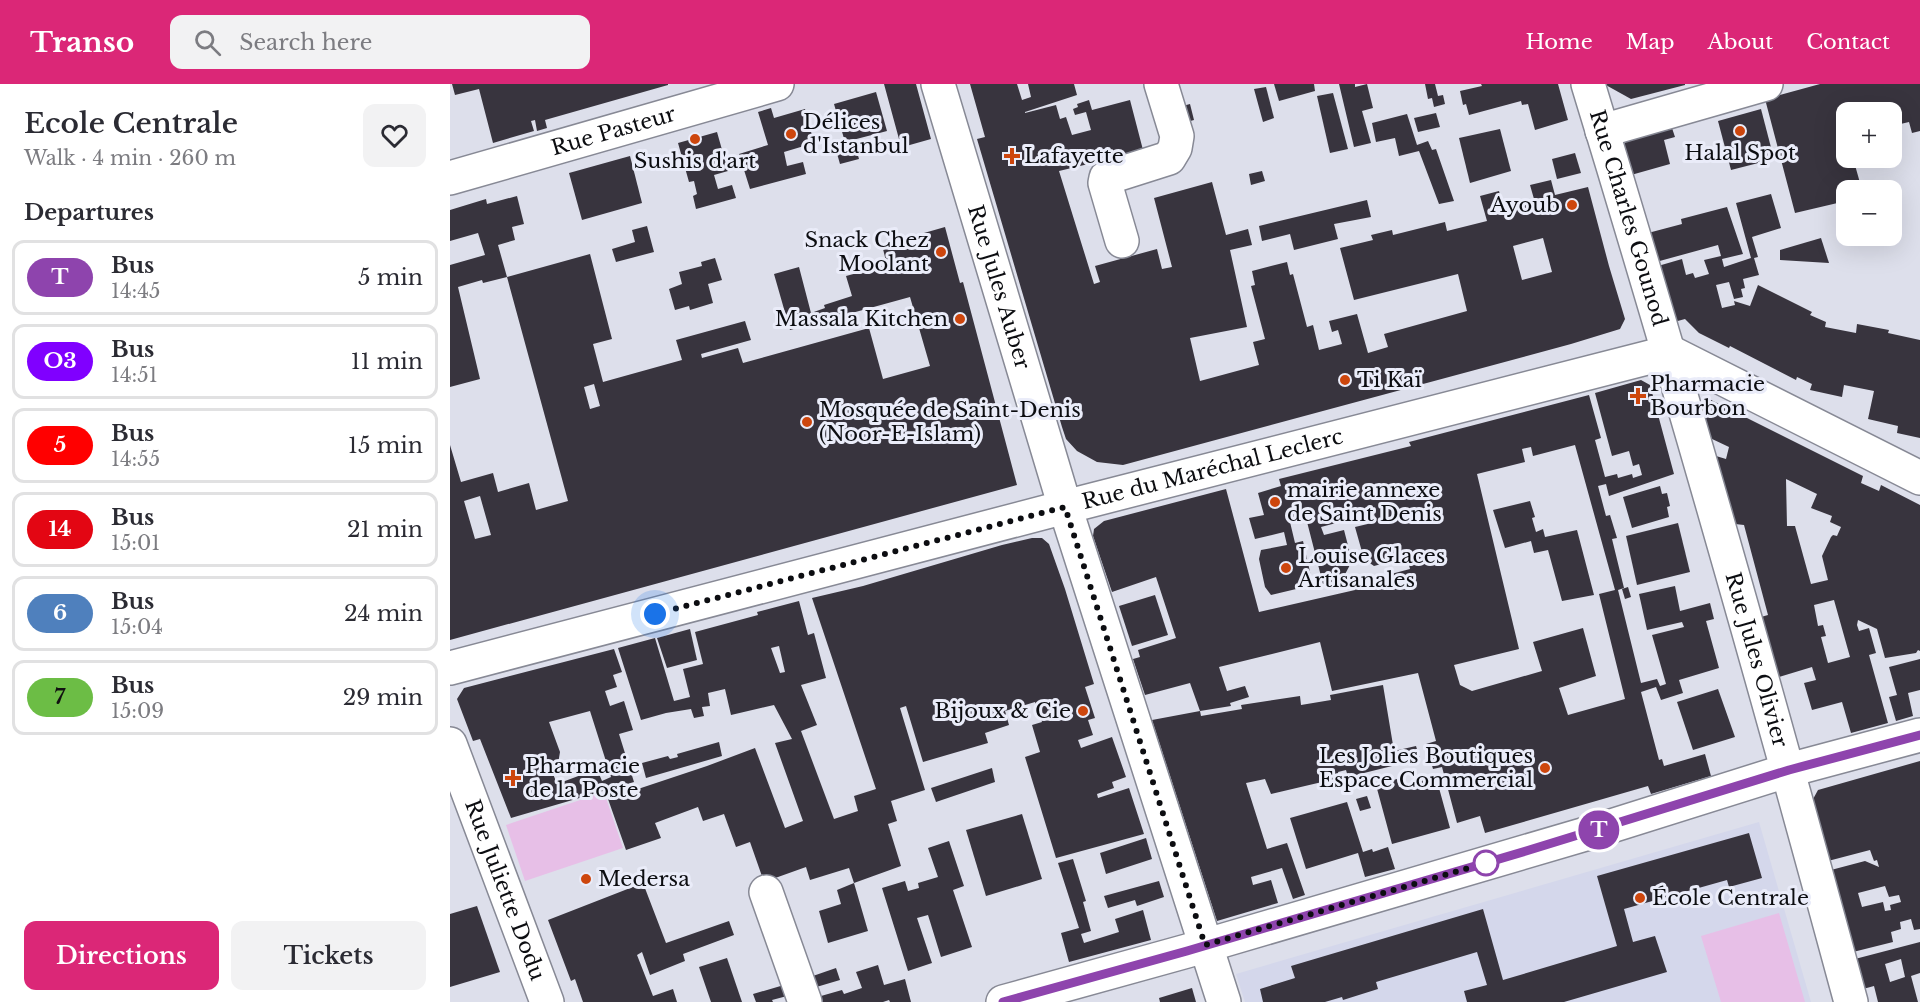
<!DOCTYPE html>
<meta charset="utf-8">
<style>
body{margin:0;font-family:"Libre Baskerville",serif;background:#f2f2f3;color:#2b2b33;height:100vh;display:flex;flex-direction:column;font-size:22px;white-space:nowrap}
*{box-sizing:border-box;margin:0}
p{font-size:20px;color:#7c7c81}
.icon{flex:none;width:33px;height:33px;fill:none;stroke:currentColor;stroke-width:2;stroke-linecap:round;stroke-linejoin:round}
.map{position:relative;flex:1;overflow:hidden}
.panel{display:flex;flex-direction:column;background:#fff;width:450px}
.panel>*{flex:none}
.badge{padding:0 12px;border-radius:20px;font-size:21px;line-height:39px}
.fabs{position:absolute;left:1386px;top:18px;display:grid;gap:12px}
.fabs a{display:grid;place-items:center;width:66px;height:66px;border-radius:12px;background:#fff;box-shadow:0 6px 24px #0002;font-size:30px}
.you{position:absolute;width:30px;height:30px;margin:-15px;border:4px solid #fff;border-radius:50%;background:#1a73e8;box-shadow:0 0 0 9px #1a73e833}
.map>.badge{position:absolute;translate:-50% -50%;box-shadow:0 0 0 3px #fff}
h2{padding:0 24px;font-size:22px;line-height:54px}
.round{display:grid;place-items:center;flex:none;width:63px;height:63px;border-radius:12px;background:#f2f2f3}
.headline{display:flex;align-items:center;justify-content:space-between;height:102px;padding:0 24px}
h1{font-size:28px;font-weight:600;line-height:45px}
.cta{display:flex;gap:12px;margin-top:auto;padding:12px 24px}
.cta a{flex:1;height:69px;border-radius:12px;background:#db2777;color:#fff;font-size:24px;font-weight:600;line-height:69px;text-align:center}
.cta a+a{background:#f2f2f3;color:#2b2b33}
ul{padding:0;list-style:none}
li{display:flex;align-items:center;gap:18px;height:75px;margin:0 12px 9px;padding:0 12px;border:3px solid #e1e1e2;border-radius:12px}
li div{flex:1}
li b{display:block;font-size:22px}
li em{font-style:normal}
li .badge{min-width:66px;font-weight:700;text-align:center}
header{display:flex;align-items:center;gap:36px;box-sizing:border-box;height:84px;padding:0 30px;background:#db2777;color:#fff}
header strong{font-size:28px}
nav{display:flex;gap:33px;margin-inline-start:auto;font-size:21px}
.search{width:420px;height:54px;background:#f2f2f3;display:flex;align-items:center;gap:15px;box-sizing:border-box;padding:0 21px;border-radius:12px;color:#7c7c81;font-size:22px}
main{display:flex;flex:1;min-height:0}
.map>svg:first-child{display:block}
</style>
<header>
<strong>Transo</strong>
<div class="search"><svg class="icon" aria-label="search" viewBox="0 0 24 24"><circle cx="10" cy="10" r="6"/><path d="M15 15l6 6"/></svg>Search here</div>
<nav><a>Home</a><a>Map</a><a>About</a><a>Contact</a></nav>
</header>
<main>
<section class="panel">
<div class="headline"><div><h1>Ecole Centrale</h1><p>Walk · 4 min · 260 m</p></div><a class="round"><svg class="icon" aria-label="heart" viewBox="0 0 24 24"><path d="M12 20l-8-8c-3-5 5-10 8-4 3-6 11-1 8 4z"/></svg></a></div>
<h2>Departures</h2>
<ul>
<li><span class="badge" style="background:#8e44ad;color:#fff">T</span><div><b>Bus</b><p>14:45</p></div><em>5 min</em></li>
<li><span class="badge" style="background:#8000ff;color:#fff">O3</span><div><b>Bus</b><p>14:51</p></div><em>11 min</em></li>
<li><span class="badge" style="background:#f00;color:#fff">5</span><div><b>Bus</b><p>14:55</p></div><em>15 min</em></li>
<li><span class="badge" style="background:#e30613;color:#fff">14</span><div><b>Bus</b><p>15:01</p></div><em>21 min</em></li>
<li><span class="badge" style="background:#4f80bd;color:#fff">6</span><div><b>Bus</b><p>15:04</p></div><em>24 min</em></li>
<li><span class="badge" style="background:#6cbd45;color:#111">7</span><div><b>Bus</b><p>15:09</p></div><em>29 min</em></li>
</ul>
<div class="cta"><a>Directions</a><a>Tickets</a></div>
</section>
<div class="map">
<svg width="1470" height="918" viewBox="0 0 1470 918">
<rect width="100%" height="100%" fill="#dddfeb"/>
<path fill="#d4d7eb" d="M1309 738 1361 918H795L786 890Z"/>
<g fill="#e7bfe7">
<path d="M154 708 173 764 75 797 56 741Z"/>
<path d="M1329 829 1355 918H1271L1251 852Z"/>
</g>
<g fill="#38343e" fill-rule="evenodd">
<path d="M2 0H218V1L95 36 97 44 87 47 85 36 81 37 84 47 43 59 29 5 5 11Z"/>
<path d="M434 0H466L481 55 442 66 439 57 449 55Z"/>
<path d="M520 0H567L572 16 581 13 578 0H624L627 11 575 28V29L606 21 610 35 616 33 622 51 641 46 636 28 625 31 623 25 628 23 627 20 639 16 642 26 680 16 693 66 657 86 655 76 609 87 644 200 650 198 645 182 707 165 712 185 722 183 704 114 762 98 776 151 798 145 802 161 780 166 797 243 740 254 750 297 809 281 803 258 815 255 801 202 805 201 802 187 837 178 840 191 843 190 857 243 863 241 869 266 892 260 888 246 882 248 879 237 907 230 918 269 938 263 934 250 1017 227 1008 190 904 216 890 164 923 156 921 151 942 146 943 151 995 138 997 147 1037 137 1030 112 1049 107 1053 123 1084 115 1080 101 1101 96 1105 111 1138 103 1159 182 1175 235 1170 245 1121 260 673 381 647 378 627 367 616 355 612 343 527 55 535 53ZM1093 154 1102 188 1072 196 1063 162Z"/>
<path d="M824 0H864L865 7 829 17Z"/>
<path d="M889 0H905V3L917 0 923 24 912 27 921 59 904 63Z"/>
<path d="M975 0H985L988 12 993 11 995 20 984 23 982 14 978 15Z"/>
<path d="M1031 0H1108L1118 36 1085 46 1078 20 1072 21 1071 17 1019 31 1016 20 1013 21 1010 7 1032 2Z"/>
<path d="M1154 0H1235V1L1181 15Z"/>
<path d="M1370 0H1470V47L1462 49 1459 38 1442 42V28H1396V74H1403L1412 106H1396V117L1345 129 1315 15Z"/>
<path d="M816 3 824 34 813 38 804 5Z"/>
<path d="M426 8 437 47 395 58 384 20Z"/>
<path d="M883 9 898 65 880 69 867 12Z"/>
<path d="M740 20 744 36 733 39 729 23Z"/>
<path d="M321 24 324 34 355 25 364 59 334 68 337 82 353 78 356 90 300 105 289 70 318 61 308 28Z"/>
<path d="M1311 25 1324 75 1281 86 1268 37Z"/>
<path d="M986 29 990 43 968 48 964 34Z"/>
<path d="M957 30 967 61 978 57 982 66 986 65 1004 117 989 120 969 67 949 72 945 54 926 58 922 39Z"/>
<path d="M1221 41 1225 53 1214 56 1220 80 1181 91 1173 63 1178 53Z"/>
<path d="M1050 45 1061 87 1020 99 1009 54Z"/>
<path d="M267 48 278 87 264 91 268 105 282 101 286 114 246 125 243 112 247 110 244 97 239 98 228 59Z"/>
<path d="M405 61 409 75 390 80 386 66Z"/>
<path d="M1125 69 1131 89 1107 95 1102 75Z"/>
<path d="M180 72 192 119 132 136 119 89Z"/>
<path d="M812 87 815 97 801 101 799 90Z"/>
<path d="M1321 110 1331 144 1302 153 1308 173 1304 174 1309 191 1293 195 1295 204 1291 205 1293 213 1284 215 1279 198 1266 201 1272 224 1285 221 1284 217 1300 222 1308 201 1362 228 1360 231 1376 238 1375 243 1406 249 1407 240 1439 246 1438 249 1470 256V354L1447 349 1448 342 1418 335 1424 307 1394 301 1392 313 1360 306 1362 300 1347 293 1346 296 1280 262 1279 264 1249 249 1235 235 1224 238 1208 182 1232 175 1236 191 1243 189 1245 194 1259 190 1254 176 1271 172 1268 161 1206 178 1198 149 1232 140 1231 135 1277 123 1293 170 1272 175 1274 183 1301 174 1286 119Z"/>
<path d="M67 112 74 140 62 143 65 156 48 161 57 193 140 170 162 255 143 260 153 298 232 276 226 256 295 237 301 256 251 270 252 274 288 264 293 279 419 244 433 295 480 282 460 213 340 246 324 190 349 183 361 229 375 224 374 221 402 212 396 192 437 181 432 161 495 143 510 199 513 198 567 401 0 556V361L11 398 43 389 48 408 79 399 86 426 118 417 57 193 33 199 32 196 8 203 30 295 0 303V181L35 171 28 149 0 157V126L36 115 37 120ZM144 300 150 322 140 325 134 303ZM30 412 41 451 25 455 14 417Z"/>
<path d="M917 116 921 133 884 140 888 155 844 166 840 150 812 157 809 142Z"/>
<path d="M197 142 204 168 166 178 162 165 185 158 182 146Z"/>
<path d="M1371 154 1379 179 1330 176V166Z"/>
<path d="M265 174 272 196 258 200 263 219 240 226 239 222 225 226 219 205 232 200 229 188 252 182 251 178Z"/>
<path d="M1191 296 1200 301 1224 390 1159 412 1156 400 1148 402 1156 432 1160 431 1167 454 1162 455 1174 504 1168 506 1191 599 1207 595 1210 602 1216 600 1202 551 1234 543 1232 538 1197 546 1189 510 1225 502 1230 527 1260 519 1264 535 1256 537 1269 584 1229 596 1233 609 1211 616 1206 603 1191 608 1209 676 1212 675 1214 682 1255 670 1261 692 1201 710 1198 702 1035 749 1030 732 1007 739 992 683 983 685 976 660 986 657 968 589 882 607 870 558 769 583 777 607 795 602 799 613 780 619 781 622 750 627 740 599 695 611 683 575 690 573 688 566 726 554 706 493 662 508 643 452 644 445 654 437 776 405 809 528 905 506 911 498 960 485 957 473 924 482 914 475 905 443 926 438 924 429 871 443 874 451 894 446 902 477 892 496 873 500 856 434 840 438 845 459 853 457 863 501 821 511 815 503 809 475 811 466 837 461 834 448 805 455 799 434 814 431 808 409 831 402 829 395 961 362 959 358 1139 311 1151 354 1145 356 1155 393 1167 390 1168 394 1182 390 1183 394 1192 391 1189 380 1183 382 1179 367 1162 372 1145 309ZM1125 361 1165 506 1149 510 1175 615 1118 631 1109 604 1146 592 1133 544 1083 558 1092 587 1022 607 1010 601 1004 581 1069 565 1027 390 1075 378 1072 365 1081 363 1083 372Z"/>
<path d="M1259 315 1413 392 1411 399 1429 407 1431 401 1470 421V567L1468 566 1466 569 1435 574 1427 545 1408 536 1407 541 1409 547 1419 544 1426 569 1419 571 1438 639 1401 649 1392 618 1362 626 1354 599 1366 596 1362 583 1329 593 1311 533 1318 531 1294 441 1285 440 1266 372 1276 375 1279 363 1260 354 1251 321ZM1336 395 1367 410 1361 424 1382 432 1380 438 1391 443 1387 452 1383 451 1381 453 1372 472 1378 496 1361 500 1345 442H1337ZM1384 516 1400 573 1378 579 1371 553 1376 552 1373 541 1368 542 1364 521Z"/>
<path d="M1210 402 1212 410 1217 409 1220 422 1217 423 1219 433 1182 444 1173 413Z"/>
<path d="M1080 417 1085 433 1082 434 1086 448 1093 445 1095 453 1127 446 1144 511 1112 517 1098 466 1084 469 1081 457 1055 464 1043 426Z"/>
<path d="M1228 439 1240 488 1187 501 1176 452Z"/>
<path d="M582 454H592L599 460 615 505 644 600 635 603 645 634 638 636 643 651 628 656 631 664 662 653 676 693 662 698 664 704 647 710 648 714 679 704 694 750 606 774 575 673 590 668 582 641 592 638 585 618 555 627 559 641 535 649 538 659 473 678 456 622 450 624 475 706 441 717 447 737 438 740 451 782 404 799 399 784 360 796 356 783 314 798 300 758 286 763 274 730 253 737 248 723 205 739 211 754 176 766 158 715 257 682 305 664 335 744 353 737 325 659 342 655 324 621 281 631 275 605 258 609 260 622 252 623 254 632 244 634 241 625 216 629 191 636 168 564 205 554 224 617 240 613 233 585 253 580 245 548 308 531 307 528 349 517 358 551 364 549 376 594 351 601 367 641 351 647 384 735 408 727 404 712 426 705 362 514 413 502 552 461ZM329 562 335 588 330 589 321 564Z"/>
<path d="M1178 503 1181 513 1175 515 1172 505Z"/>
<path d="M705 511 718 551 682 562 669 522Z"/>
<path d="M240 545 247 576 217 584 207 554Z"/>
<path d="M164 565 172 588 163 591 167 603 155 607 160 622 174 617 183 646 169 650 184 698 61 734 30 655 23 657 7 615 14 604ZM140 627 161 693 152 697 147 685 107 700 100 682 108 680 110 668 99 638Z"/>
<path d="M1470 575V606L1458 609 1463 632 1446 637 1439 613 1447 611 1439 583Z"/>
<path d="M933 601 944 667 966 662 970 675 898 693 896 686 888 688 889 694 821 710 815 695 796 699 817 765 837 759 855 811 843 815 832 784 801 793 803 801 821 796 828 819 767 837 702 636 750 627 751 632 792 625 791 621 850 612 851 621 881 616 880 611Z"/>
<path d="M1268 605 1285 653 1243 666 1227 618Z"/>
<path d="M269 658 272 672 196 694 192 679 218 672 220 675 228 673 227 670Z"/>
<path d="M1470 677V845L1464 846 1461 835 1450 838 1451 845 1441 848 1443 858 1403 868 1381 786 1415 777 1429 783 1427 776 1424 777 1420 766 1378 777 1362 717 1368 706ZM1435 802 1439 813 1449 811 1451 818 1440 821 1441 826 1435 827 1433 818 1412 823 1408 809Z"/>
<path d="M542 684 545 698 486 718 481 704Z"/>
<path d="M986 693 1000 744 942 760 926 701 947 695 949 703Z"/>
<path d="M917 712 921 724 910 727 906 715Z"/>
<path d="M897 718 913 768 922 765 923 768 938 763 945 785 915 793 908 769 856 785 840 734Z"/>
<path d="M572 730 592 795 536 812 516 746Z"/>
<path d="M1299 749 1312 794 1279 803 1277 796 1174 825 1183 858 1205 852 1217 888 1114 918H1017L1014 907 1037 901 1027 868 926 898 928 905 893 916 892 913 875 918H813L810 905 845 894 841 882 1033 825 1053 896 1167 862 1147 792Z"/>
<path d="M696 754 702 775 656 790 650 769Z"/>
<path d="M499 757 514 802 503 806 522 863 491 873 478 831 467 834 482 879 458 887 432 804 455 797 458 807 469 804 468 799 488 793 478 764Z"/>
<path d="M623 775 636 817 633 818 641 847 631 850 634 859 669 848 665 835 693 826 701 856 619 878 611 849 629 844 608 779Z"/>
<path d="M709 797 714 813 687 822 685 816 658 824 654 812Z"/>
<path d="M193 799 216 859 279 837 284 851 233 870 235 877 200 891 192 868 187 871 203 912 223 905 227 918H133L125 895 121 897 98 836Z"/>
<path d="M404 799 418 847 378 859 369 827 391 820 387 806Z"/>
<path d="M27 822 50 888 0 903V830Z"/>
<path d="M1470 858V889L1461 892 1468 918H1428L1424 902 1413 905 1405 875ZM1451 875 1455 893 1440 898 1435 880Z"/>
<path d="M277 874 292 918H261L249 883Z"/>
<path d="M428 881 434 901 455 895 461 918H440L439 916 433 918H373L371 912 392 906 394 910 412 904 406 888Z"/>
<path d="M386 884 390 896 363 904 360 893Z"/>
<path d="M334 901 337 912 322 916 323 918H306L303 910Z"/>
<path d="M742 904 746 918H710L709 914Z"/>
</g>
<g fill="none" stroke-linecap="round" stroke-linejoin="round">
<defs>
<g id="minor">
<path id="s1" d="M488 0 615 423 774 918"/>
<path id="s2" d="M1138 0C1231 304 1318 611 1401 918"/>
<path d="M1152 47 1316 0"/>
<path id="s3" d="M0 94 327 0"/>
<path d="M672 157 655 99 656 94 719 74 725 64 727 52 711 0"/>
<path id="s4" d="M0 584 615 423 1220 268 1470 394"/>
<path id="s5" d="M0 660 97 918"/>
<path d="M316 808 355 918"/>
<path d="M553 918 737 867 1139 749 1339 686 1470 651"/>
</g>
</defs>
<use href="#minor" stroke="#878995" stroke-width="36"/>
<use href="#minor" stroke="#fff" stroke-width="33"/>
</g>
<g fill="none" stroke-linecap="round" stroke-linejoin="round">
<defs>
<path id="line" d="M553 918 737 867 1076 767 1339 686 1470 651"/>
</defs>
<use href="#line" stroke="#fff" stroke-width="14"/>
<use href="#line" stroke="#8e44ad" stroke-width="9"/>
<path stroke="#0c0d11" stroke-width="6" stroke-dasharray="0 10.8" d="M205 530 615 423 755 861 1036 779"/>
</g>
<g fill="#cd460d" stroke="#eaecf9" stroke-width="2">
<circle cx="1290" cy="47" r="6"/>
<circle cx="341" cy="50" r="6"/>
<circle cx="245" cy="55" r="6"/>
<path d="M559 63h6v6h6v6h-6v6h-6v-6h-6v-6h6z"/>
<circle cx="1122" cy="121" r="6"/>
<circle cx="491" cy="168" r="6"/>
<circle cx="510" cy="235" r="6"/>
<circle cx="895" cy="296" r="6"/>
<path d="M1185 303h6v6h6v6h-6v6h-6v-6h-6v-6h6z"/>
<circle cx="357" cy="338" r="6"/>
<circle cx="825" cy="418" r="6"/>
<circle cx="836" cy="484" r="6"/>
<circle cx="633" cy="627" r="6"/>
<circle cx="1095" cy="684" r="6"/>
<path d="M60 685h6v6h6v6h-6v6h-6v-6h-6v-6h6z"/>
<circle cx="136" cy="795" r="6"/>
<circle cx="1190" cy="814" r="6"/>
</g>
<circle fill="#fff" stroke="#8e44ad" stroke-width="3" cx="1036" cy="779" r="12"/>
<g text-anchor="middle" dominant-baseline="central" stroke-width="6" stroke-linejoin="round" paint-order="stroke">
<g font-size="21" fill="#0c0d11" stroke="#eaecf9" text-anchor="start">
<text x="353" y="38">Délices<tspan x="353" dy="24">d'Istanbul</tspan></text>
<text x="1290" y="69" text-anchor="middle">Halal Spot</text>
<text x="574" y="72">Lafayette</text>
<text x="245" y="77" text-anchor="middle">Sushis d'art</text>
<text x="1110" y="121" text-anchor="end">Ayoub</text>
<text x="479" y="156" text-anchor="end">Snack Chez<tspan x="479" dy="24">Moolant</tspan></text>
<text x="498" y="235" text-anchor="end">Massala Kitchen</text>
<text x="907" y="296">Ti Kaï</text>
<text x="1200" y="300">Pharmacie<tspan x="1200" dy="24">Bourbon</tspan></text>
<text x="369" y="326">Mosquée de Saint-Denis<tspan x="369" dy="24">(Noor-E-Islam)</tspan></text>
<text x="837" y="406">mairie annexe<tspan x="837" dy="24">de Saint Denis</tspan></text>
<text x="848" y="472">Louise Glaces<tspan x="848" dy="24">Artisanales</tspan></text>
<text x="621" y="627" text-anchor="end">Bijoux &amp; Cie</text>
<text x="1083" y="672" text-anchor="end">Les Jolies Boutiques<tspan x="1083" dy="24">Espace Commercial</tspan></text>
<text x="75" y="682">Pharmacie<tspan x="75" dy="24">de la Poste</tspan></text>
<text x="148" y="795">Medersa</text>
<text x="1202" y="814">École Centrale</text>
</g>
<g font-size="21" fill="#0c0d11" stroke="#eaecf9">
<text stroke="none"><textPath href="#s3" startOffset="170">Rue Pasteur</textPath></text>
<text stroke="none"><textPath href="#s2" startOffset="140">Rue Charles Gounod</textPath></text>
<text stroke="none"><textPath href="#s1" startOffset="212">Rue Jules Auber</textPath></text>
<text stroke="none"><textPath href="#s4" startOffset="788">Rue du Maréchal Leclerc</textPath></text>
<text stroke="none"><textPath href="#s2" startOffset="600">Rue Jules Olivier</textPath></text>
<text stroke="none"><textPath href="#s5" startOffset="156">Rue Juliette Dodu</textPath></text>
</g>
</g>
</svg>
<div class="fabs">
<a>+</a>
<a>−</a>
</div>
<div class="you" style="left:205px;top:530px"></div>
<b class="badge" style="left:1149px;top:746px;background:#8e44ad;color:#fff">T</b>
</div>
</main>
